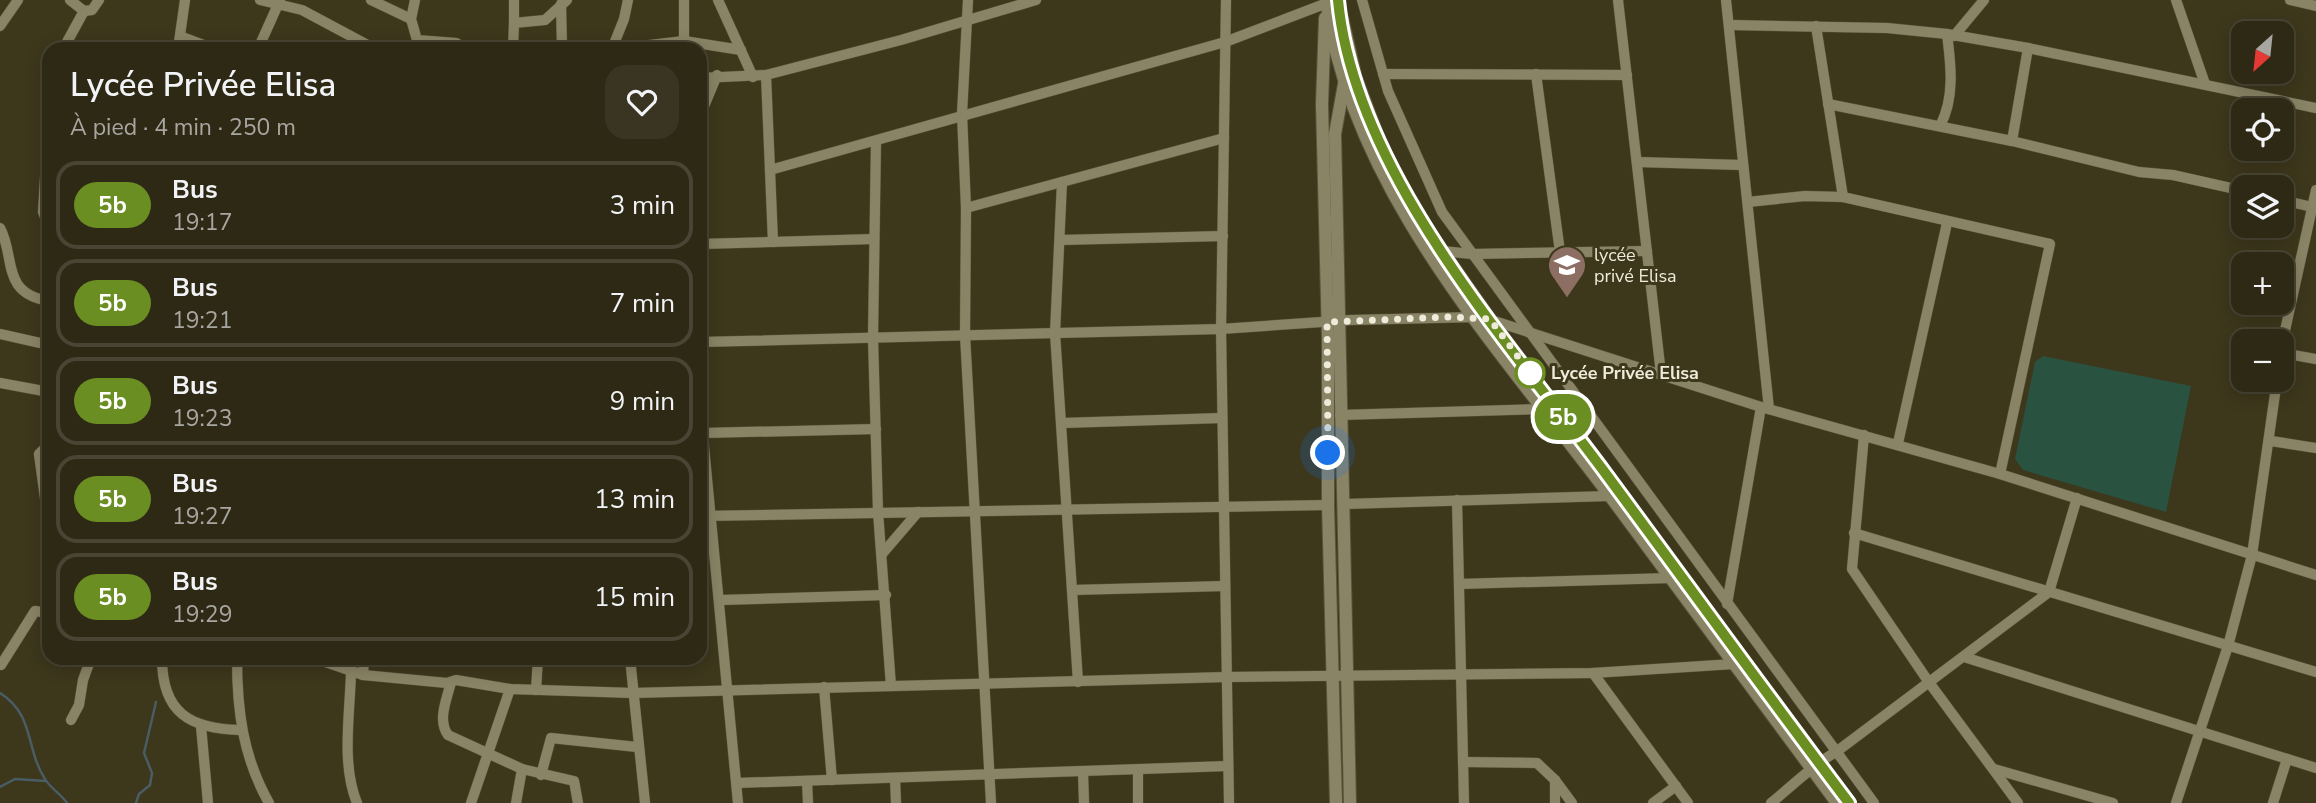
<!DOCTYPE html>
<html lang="fr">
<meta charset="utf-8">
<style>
body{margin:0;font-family:"Nunito Sans",sans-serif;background:#3a3522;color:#f1f3f6;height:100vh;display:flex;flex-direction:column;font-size:26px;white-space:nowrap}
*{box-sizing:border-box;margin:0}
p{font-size:23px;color:#a7a6a0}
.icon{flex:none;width:38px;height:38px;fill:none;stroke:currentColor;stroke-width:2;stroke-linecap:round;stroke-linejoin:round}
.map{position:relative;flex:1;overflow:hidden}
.details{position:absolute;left:42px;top:42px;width:665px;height:623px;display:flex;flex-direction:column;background:#2e2915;border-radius:21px;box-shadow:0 4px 18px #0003,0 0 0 2px #494534}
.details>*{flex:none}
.badge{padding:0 14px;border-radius:23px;font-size:24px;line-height:46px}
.needle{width:46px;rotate:207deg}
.buttons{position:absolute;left:2231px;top:21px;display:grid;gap:14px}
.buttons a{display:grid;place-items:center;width:63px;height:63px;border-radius:14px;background:#2e2915;box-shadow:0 4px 18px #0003,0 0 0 2px #494534;font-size:35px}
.you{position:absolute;width:35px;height:35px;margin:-18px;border:5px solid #fff;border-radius:50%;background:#1a73e8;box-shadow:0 0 0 10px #1a73e833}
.map>.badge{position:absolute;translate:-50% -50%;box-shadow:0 0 0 4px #fff}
.round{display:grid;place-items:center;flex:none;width:74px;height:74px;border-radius:21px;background:#3a3522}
.headline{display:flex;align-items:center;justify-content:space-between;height:119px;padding:0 28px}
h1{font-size:33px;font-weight:600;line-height:52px}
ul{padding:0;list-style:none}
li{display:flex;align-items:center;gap:21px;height:88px;margin:0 14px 10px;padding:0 14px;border:4px solid #494534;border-radius:21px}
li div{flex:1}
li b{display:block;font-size:26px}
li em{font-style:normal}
li .badge{min-width:77px;font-weight:700;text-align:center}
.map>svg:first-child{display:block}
</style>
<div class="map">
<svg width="2316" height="803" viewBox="0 0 2316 803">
<rect width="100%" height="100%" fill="#3d371c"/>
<path fill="#2a5240" d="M2043 356 2191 386 2166 512 2023 470 2015 459 2035 362Z"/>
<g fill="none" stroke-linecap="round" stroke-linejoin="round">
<g stroke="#4a5c64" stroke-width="2.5">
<path d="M0 693C35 715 25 748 45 779 50 788 61 794 67 803"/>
<path d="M0 787 15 779 46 781"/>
<path d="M136 803 139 794 150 785 152 773 144 753 156 702"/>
</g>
<defs>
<g id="minor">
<path d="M70 0 84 11 67 42 74 49"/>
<path d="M260 0 302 10 375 49"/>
<path d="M371 0 411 19"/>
<path d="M415 0 411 19 417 40 456 43 467 49"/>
<path d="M684 0V41"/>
<path d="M718 0 753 77"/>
<path d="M968 0 962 114 966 208 965 335 991 803"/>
<path d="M1226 0 1221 329 1229 803"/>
<path d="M1362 0 1388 91 1442 212 1874 803"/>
<path d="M1618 0 1661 374"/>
<path d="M1726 0 1769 409"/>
<path d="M2176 0 2205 84"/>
<path d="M2290 0 2316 6"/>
<path d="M561 4 562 49"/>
<path d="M84 11 92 10 99 0"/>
<path d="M514 23V0"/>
<path d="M1730 25 1887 28 1947 34 2028 48 2316 108"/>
<path d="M0 26 18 0"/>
<path d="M1816 26 1843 197"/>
<path d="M1954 36 1984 0"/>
<path d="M182 37 214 49"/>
<path d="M178 49 185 0"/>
<path d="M258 49 280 0"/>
<path d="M513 49 514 23 545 20 567 0"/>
<path d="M612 49 624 19 628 0"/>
<path d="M616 49 684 41 741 50"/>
<path d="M1383 74 1627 75"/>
<path d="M1536 74 1560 252"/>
<path d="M766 75 773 242"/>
<path d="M700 78 766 75 901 40 1036 0"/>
<path d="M1828 104 2012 141 2139 172 2173 175 2244 191"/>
<path d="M700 116 717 75"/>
<path d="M1940 126C1955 98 1951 65 1947 34"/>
<path d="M876 141 873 338 878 512 891 686"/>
<path d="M2012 141 2028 48"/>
<path d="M1637 162 1742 165"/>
<path d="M770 170 1225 42 1327 3"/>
<path d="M49 174 45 178 43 212 49 227"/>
<path d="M1062 182 1055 333 1078 682"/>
<path d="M2282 200 2312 207"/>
<path d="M1748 202 1805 196 1843 197 2050 244 2000 474"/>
<path d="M966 208 1224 138"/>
<path d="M0 228C16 257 0 293 49 301"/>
<path d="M1060 240 1223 236"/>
<path d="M700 244 874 239"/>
<path d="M1442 251 1472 254 1647 251"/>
<path d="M1491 320 1761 407 2000 474 2316 575"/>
<path d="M0 334 49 345"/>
<path d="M700 342 1221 329 1351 320 1476 317"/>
<path d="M2282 344 2316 190"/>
<path d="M2282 353 2316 359"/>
<path d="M0 383 49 392"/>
<path d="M700 405 738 803"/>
<path d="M1340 415 1544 409"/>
<path d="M1062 423 1222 418"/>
<path d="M703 433 876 429"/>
<path d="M1864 435 1852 569 1928 681 2018 803"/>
<path d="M2271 441 2316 448"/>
<path d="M1898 443 1947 223"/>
<path d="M49 444 39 454 49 527"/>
<path d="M1457 500 1464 803"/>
<path d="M1345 504 1610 496"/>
<path d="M700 516 1328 505"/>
<path d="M1854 533 2316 672"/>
<path d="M882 554 918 512"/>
<path d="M1459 584 1671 578"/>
<path d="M1072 590 1225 586"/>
<path d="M720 600 886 595"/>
<path d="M1727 604 1761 407"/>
<path d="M1964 657 2316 768"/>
<path d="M162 658C162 713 190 729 241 730"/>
<path d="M237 658C237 711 243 757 269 803"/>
<path d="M314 658 363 675 447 683 456 680 510 689 633 693 1227 677 1593 673 1734 664"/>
<path d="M630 658 645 803"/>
<path d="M1 665 35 611 49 613"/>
<path d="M351 672C350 714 341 764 357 803"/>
<path d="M1593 673 1688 803"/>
<path d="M363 675 364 658"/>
<path d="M451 682C447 699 437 720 448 735L522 769 574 781 578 803"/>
<path d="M824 687 832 780"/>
<path d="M536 690 538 658"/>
<path d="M71 720 79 705 83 680 91 658"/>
<path d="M201 726 208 803"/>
<path d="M1463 762 1537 763 1555 780 1572 803"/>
<path d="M1994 769 2113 803"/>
<path d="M1138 770V803"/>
<path d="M1083 772 1084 803"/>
<path d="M541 775 551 738 637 747"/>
<path d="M895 778 896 803"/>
<path d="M807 781 808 803"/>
<path d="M737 783 1228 766"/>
<path d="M471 803 510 689"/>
<path d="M516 803 522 769"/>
<path d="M1555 803V780"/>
<path d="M1653 803 1676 786"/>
<path d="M1771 803C1791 787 1815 763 1836 752L2049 592 2077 498"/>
<path d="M2176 803 2228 646 2252 555 2277 380"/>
<path d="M2273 803 2287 759"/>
</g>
<g id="tertiary">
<path d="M1326 0C1351 190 1499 348 1610 496 1686 598 1761 701 1837 803"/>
<path d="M1338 0 1356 78 1388 163 1411 206 1490 319 1849 803"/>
<path d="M1325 18 1322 104 1328 339V505L1336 803"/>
<path d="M1344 84 1335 134 1350 803"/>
</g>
</defs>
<use href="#minor" stroke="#59533b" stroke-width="11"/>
<use href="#tertiary" stroke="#59533b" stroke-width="14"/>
<use href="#minor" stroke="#8a8466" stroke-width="10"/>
<use href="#tertiary" stroke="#8a8466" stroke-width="12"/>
</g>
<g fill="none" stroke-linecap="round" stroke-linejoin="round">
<defs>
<path id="line" d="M1338 0C1354 170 1504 337 1603 470 1685 581 1766 693 1849 803"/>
</defs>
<use href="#line" stroke="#fff" stroke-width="16"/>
<use href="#line" stroke="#6b8e23" stroke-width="10"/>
<path stroke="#eeebda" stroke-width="7" stroke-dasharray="0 12.6" d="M1328 453 1327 322 1450 317 1490 319 1530 373"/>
</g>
<defs>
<symbol id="school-pin" viewBox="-11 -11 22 30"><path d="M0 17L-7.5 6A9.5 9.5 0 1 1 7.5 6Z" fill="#8d6e63" stroke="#3d371c"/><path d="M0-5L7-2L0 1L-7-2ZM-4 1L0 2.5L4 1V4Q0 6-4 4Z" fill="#fff"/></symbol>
</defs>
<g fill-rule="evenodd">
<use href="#school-pin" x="1545" y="243" width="44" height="60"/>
</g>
<circle fill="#fff" stroke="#6b8e23" stroke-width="3.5" cx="1530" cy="373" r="14"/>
<g text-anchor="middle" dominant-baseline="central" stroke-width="6" stroke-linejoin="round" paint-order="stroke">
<g font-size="18" fill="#eeebda" stroke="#3d371c" text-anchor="start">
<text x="1594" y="255">lycée<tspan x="1594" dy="21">privé Elisa</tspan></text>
</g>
<g font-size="18" font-weight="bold" fill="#eeebda" stroke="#3d371c" text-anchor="start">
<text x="1551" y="373">Lycée Privée Elisa</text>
</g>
</g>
</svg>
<div class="buttons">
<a><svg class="needle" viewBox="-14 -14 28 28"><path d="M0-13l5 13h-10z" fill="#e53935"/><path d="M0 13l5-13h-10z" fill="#a7a6a0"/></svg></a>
<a><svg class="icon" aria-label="locate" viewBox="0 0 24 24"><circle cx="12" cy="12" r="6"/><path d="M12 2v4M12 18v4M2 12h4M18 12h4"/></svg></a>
<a><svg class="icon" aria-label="layers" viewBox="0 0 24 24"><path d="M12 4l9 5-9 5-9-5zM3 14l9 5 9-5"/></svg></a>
<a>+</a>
<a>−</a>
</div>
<div class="you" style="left:1328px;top:453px"></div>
<b class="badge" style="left:1563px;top:417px;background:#6b8e23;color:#fff">5b</b>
<section class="details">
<div class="headline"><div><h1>Lycée Privée Elisa</h1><p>À pied · 4 min · 250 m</p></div><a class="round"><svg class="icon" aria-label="heart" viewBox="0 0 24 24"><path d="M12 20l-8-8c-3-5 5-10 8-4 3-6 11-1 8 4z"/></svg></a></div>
<ul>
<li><span class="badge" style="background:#6b8e23;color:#fff">5b</span><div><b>Bus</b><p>19:17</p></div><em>3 min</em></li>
<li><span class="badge" style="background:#6b8e23;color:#fff">5b</span><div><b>Bus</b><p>19:21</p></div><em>7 min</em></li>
<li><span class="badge" style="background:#6b8e23;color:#fff">5b</span><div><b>Bus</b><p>19:23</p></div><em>9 min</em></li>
<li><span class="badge" style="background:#6b8e23;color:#fff">5b</span><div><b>Bus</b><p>19:27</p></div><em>13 min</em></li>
<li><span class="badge" style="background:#6b8e23;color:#fff">5b</span><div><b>Bus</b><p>19:29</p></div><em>15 min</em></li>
</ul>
</section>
</div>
